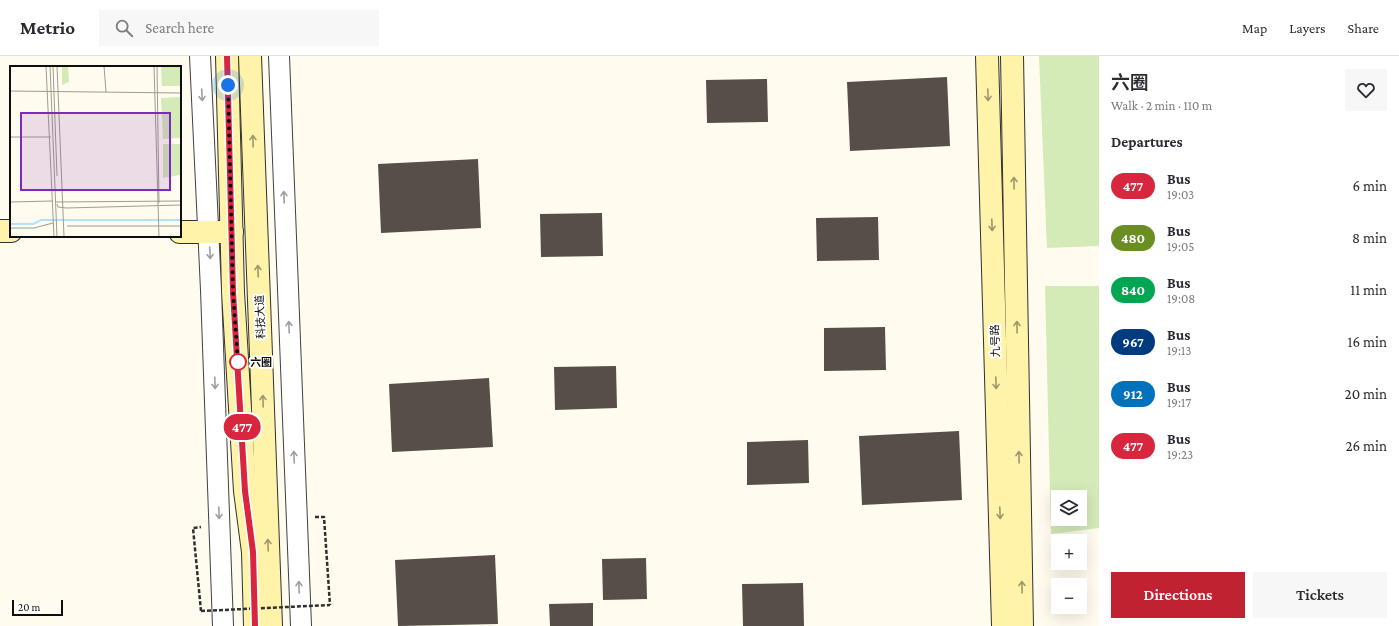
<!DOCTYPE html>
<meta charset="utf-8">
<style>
body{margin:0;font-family:"Crimson Pro","Noto Sans SC",serif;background:#f7f7f7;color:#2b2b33;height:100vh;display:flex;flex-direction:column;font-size:15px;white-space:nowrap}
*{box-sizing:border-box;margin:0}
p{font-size:13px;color:#7c7c81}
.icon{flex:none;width:22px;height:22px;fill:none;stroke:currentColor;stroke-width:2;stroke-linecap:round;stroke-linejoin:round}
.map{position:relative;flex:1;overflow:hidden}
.details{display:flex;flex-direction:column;background:#fff;width:300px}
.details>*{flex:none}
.badge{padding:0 8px;border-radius:13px;font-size:14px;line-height:26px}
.fabs{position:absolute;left:1051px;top:434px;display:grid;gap:8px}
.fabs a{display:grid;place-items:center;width:36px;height:36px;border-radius:0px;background:#fff;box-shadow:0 4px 16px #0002;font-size:20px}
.scale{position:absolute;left:12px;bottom:10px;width:51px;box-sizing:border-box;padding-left:4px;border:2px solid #0e0e0e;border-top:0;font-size:11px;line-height:14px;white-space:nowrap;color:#0e0e0e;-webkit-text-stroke:3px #fff;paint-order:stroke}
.you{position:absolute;width:20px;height:20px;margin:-10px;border:3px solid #fff;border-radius:50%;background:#1a73e8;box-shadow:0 0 0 6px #1a73e833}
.map>.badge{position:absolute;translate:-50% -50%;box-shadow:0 0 0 2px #fff}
h2{padding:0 12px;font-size:15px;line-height:36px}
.round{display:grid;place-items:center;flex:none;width:42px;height:42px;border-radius:0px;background:#f7f7f7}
.head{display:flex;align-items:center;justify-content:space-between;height:68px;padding:0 12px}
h1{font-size:19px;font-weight:600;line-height:30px}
.cta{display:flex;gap:8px;margin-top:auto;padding:8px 12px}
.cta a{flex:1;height:46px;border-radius:0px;background:#c12231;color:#fff;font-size:16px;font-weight:600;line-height:46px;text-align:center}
.cta a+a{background:#f7f7f7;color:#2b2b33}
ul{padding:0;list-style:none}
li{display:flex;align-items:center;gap:12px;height:52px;padding:0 12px}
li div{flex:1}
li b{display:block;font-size:15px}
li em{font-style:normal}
li .badge{min-width:44px;font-weight:700;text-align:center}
header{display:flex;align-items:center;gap:24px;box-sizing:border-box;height:56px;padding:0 20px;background:#fff;border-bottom:1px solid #e1e1e2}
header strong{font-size:19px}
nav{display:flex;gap:22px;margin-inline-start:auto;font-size:14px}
.search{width:280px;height:36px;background:#f7f7f7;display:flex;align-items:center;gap:10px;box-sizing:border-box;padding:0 14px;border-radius:0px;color:#7c7c81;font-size:15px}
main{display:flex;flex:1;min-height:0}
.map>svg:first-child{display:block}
</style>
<header>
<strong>Metrio</strong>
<div class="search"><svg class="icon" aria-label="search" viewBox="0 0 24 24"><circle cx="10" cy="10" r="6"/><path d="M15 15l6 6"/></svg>Search here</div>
<nav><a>Map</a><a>Layers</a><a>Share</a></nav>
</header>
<main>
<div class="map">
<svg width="1099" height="570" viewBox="0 0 1099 570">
<rect width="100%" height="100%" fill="#fffbee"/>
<g fill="#d4eab7" fill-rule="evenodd">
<path d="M1039 0H1099V190L1047 192Z"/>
<path d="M1045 230H1099V472L1051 478ZM1058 441H1080V463H1058Z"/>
</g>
<g fill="#574e4a">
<path d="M947 21 950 90 850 95 847 26Z"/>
<path d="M767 23 768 66 707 67 706 24Z"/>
<path d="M478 103 481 172 381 177 378 108Z"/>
<path d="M602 157 603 200 541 201 540 158Z"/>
<path d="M878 161 879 204 817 205 816 162Z"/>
<path d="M885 271 886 314 824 315V272Z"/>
<path d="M616 310 617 352 555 354 554 311Z"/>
<path d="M489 322 493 391 392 396 389 328Z"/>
<path d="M959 375 962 444 862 449 859 380Z"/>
<path d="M808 384 809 427 747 429V386Z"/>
<path d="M495 499 498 568 398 570 395 504Z"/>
<path d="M646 502 647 543 603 544 602 503Z"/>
<path d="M803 527 804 570H743L742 528Z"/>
<path d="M593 547V570H550L549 548Z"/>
</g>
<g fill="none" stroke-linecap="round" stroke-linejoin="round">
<defs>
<g id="street">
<path d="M200 0 211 234 223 570"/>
<path d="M279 0 301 570"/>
</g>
<g id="secondary">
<path d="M227 0 233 236 245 435 253 496 255 570"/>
<path d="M250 0 271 570"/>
<path d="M987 0 1003 570"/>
<path d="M1012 0 1022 570"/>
<path d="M0 175H11"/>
<path d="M180 176H232"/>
</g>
</defs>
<use href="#street" stroke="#414141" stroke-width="22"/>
<use href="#secondary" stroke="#303030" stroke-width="24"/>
<g stroke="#303030" stroke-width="2.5" stroke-dasharray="4 2" stroke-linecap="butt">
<path d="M315 461H324L330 549"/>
<path d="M201 555 193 472 201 471"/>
</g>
<use href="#street" stroke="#fff" stroke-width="20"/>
<use href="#secondary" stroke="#fff2a9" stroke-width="22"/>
<path stroke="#303030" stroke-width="2.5" stroke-dasharray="4 2" stroke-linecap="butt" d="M201 555 330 549"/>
</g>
<defs><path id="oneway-shaft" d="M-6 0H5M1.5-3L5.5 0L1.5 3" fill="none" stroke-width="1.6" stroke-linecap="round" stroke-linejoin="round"/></defs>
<g stroke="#9f9f9f">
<use href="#oneway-shaft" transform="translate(202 39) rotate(87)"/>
<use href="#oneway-shaft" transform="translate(284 141) rotate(-92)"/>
<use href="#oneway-shaft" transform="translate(210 197) rotate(87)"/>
<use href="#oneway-shaft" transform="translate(289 271) rotate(-92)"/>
<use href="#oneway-shaft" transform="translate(215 327) rotate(88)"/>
<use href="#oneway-shaft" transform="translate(294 401) rotate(-92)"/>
<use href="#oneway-shaft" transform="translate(219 457) rotate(88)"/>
<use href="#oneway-shaft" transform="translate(299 531) rotate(-92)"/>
</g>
<g stroke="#9f976b">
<use href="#oneway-shaft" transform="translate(988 39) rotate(88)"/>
<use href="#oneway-shaft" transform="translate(253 85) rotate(-92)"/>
<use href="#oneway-shaft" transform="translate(1014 127) rotate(-91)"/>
<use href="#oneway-shaft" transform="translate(992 169) rotate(88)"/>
<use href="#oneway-shaft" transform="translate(258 215) rotate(-92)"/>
<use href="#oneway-shaft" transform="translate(1017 271) rotate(-91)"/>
<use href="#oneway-shaft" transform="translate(996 327) rotate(88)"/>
<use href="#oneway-shaft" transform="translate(263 345) rotate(-92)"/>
<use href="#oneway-shaft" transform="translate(1019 401) rotate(-91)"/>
<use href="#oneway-shaft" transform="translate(1000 457) rotate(88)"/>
<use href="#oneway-shaft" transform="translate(268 489) rotate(-92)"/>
<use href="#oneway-shaft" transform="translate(1022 531) rotate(-91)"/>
</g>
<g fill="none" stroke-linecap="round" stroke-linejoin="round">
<defs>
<path id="line" d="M227 0 233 236 245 435 253 496 255 570"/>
</defs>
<use href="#line" stroke="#fff" stroke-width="9"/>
<use href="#line" stroke="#d7263d" stroke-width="6"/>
<path stroke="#0e0e0e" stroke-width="4" stroke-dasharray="0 7.2" d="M228 29 233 236 238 306"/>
</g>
<circle fill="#fff" stroke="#d7263d" stroke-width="2" cx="238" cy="306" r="8"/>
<g text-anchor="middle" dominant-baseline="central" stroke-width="4" stroke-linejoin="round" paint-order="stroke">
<g font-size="11" fill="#0e0e0e" stroke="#fff">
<text transform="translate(260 261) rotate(-92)">科技大道</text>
<text transform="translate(995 285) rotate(-92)">九号路</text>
</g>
<g font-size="11" font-weight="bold" fill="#0e0e0e" stroke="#fff" text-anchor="start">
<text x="250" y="306">六圈</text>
</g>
</g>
<g transform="translate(10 10)">
<rect width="171" height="171" fill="#fffbee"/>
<path d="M52 0H58L59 16 52 19ZM151 0H170V20H152ZM170 31V72L153 73 151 32ZM153 78H171L170 109 153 112Z" fill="#d4eab7"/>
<path fill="none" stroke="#b2e1f8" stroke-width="2" d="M0 158H23L31 154H171"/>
<path fill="none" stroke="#9f9c94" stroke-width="1" d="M36 0 44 171M40 0 47 171M43 0 47 110M47 0 54 171M94 0 96 26M144 0 149 171M147 0 149 137M0 25 171 27M0 71H41M0 136 43 135M46 136 171 135M47 138 48 141 56 142 171 139M57 160H171M0 162H24L43 157"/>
<path fill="#7b2cbf" fill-opacity="0.15" stroke="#7b2cbf" stroke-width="2" d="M11 47H160V124H11Z"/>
<rect width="171" height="171" fill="none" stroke="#0e0e0e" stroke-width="2"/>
</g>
</svg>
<div class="fabs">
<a><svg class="icon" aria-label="layers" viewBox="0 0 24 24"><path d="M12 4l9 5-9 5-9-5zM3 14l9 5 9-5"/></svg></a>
<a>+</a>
<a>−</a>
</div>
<div class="scale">20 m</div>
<div class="you" style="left:228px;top:29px"></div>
<b class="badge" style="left:242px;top:371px;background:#d7263d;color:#fff">477</b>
</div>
<section class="details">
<div class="head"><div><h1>六圈</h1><p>Walk · 2 min · 110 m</p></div><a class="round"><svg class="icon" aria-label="heart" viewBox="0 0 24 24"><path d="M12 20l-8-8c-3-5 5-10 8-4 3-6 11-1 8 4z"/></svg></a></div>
<h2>Departures</h2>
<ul>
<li><span class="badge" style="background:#d7263d;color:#fff">477</span><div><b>Bus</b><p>19:03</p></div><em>6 min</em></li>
<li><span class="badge" style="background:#6b8e23;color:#fff">480</span><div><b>Bus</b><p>19:05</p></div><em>8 min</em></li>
<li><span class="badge" style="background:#00a651;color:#fff">840</span><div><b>Bus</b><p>19:08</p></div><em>11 min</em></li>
<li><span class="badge" style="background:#003b80;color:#fff">967</span><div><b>Bus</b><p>19:13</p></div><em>16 min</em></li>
<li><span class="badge" style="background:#0072bc;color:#fff">912</span><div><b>Bus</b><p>19:17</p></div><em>20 min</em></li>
<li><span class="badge" style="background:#d7263d;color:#fff">477</span><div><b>Bus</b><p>19:23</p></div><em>26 min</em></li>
</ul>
<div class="cta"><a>Directions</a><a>Tickets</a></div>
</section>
</main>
